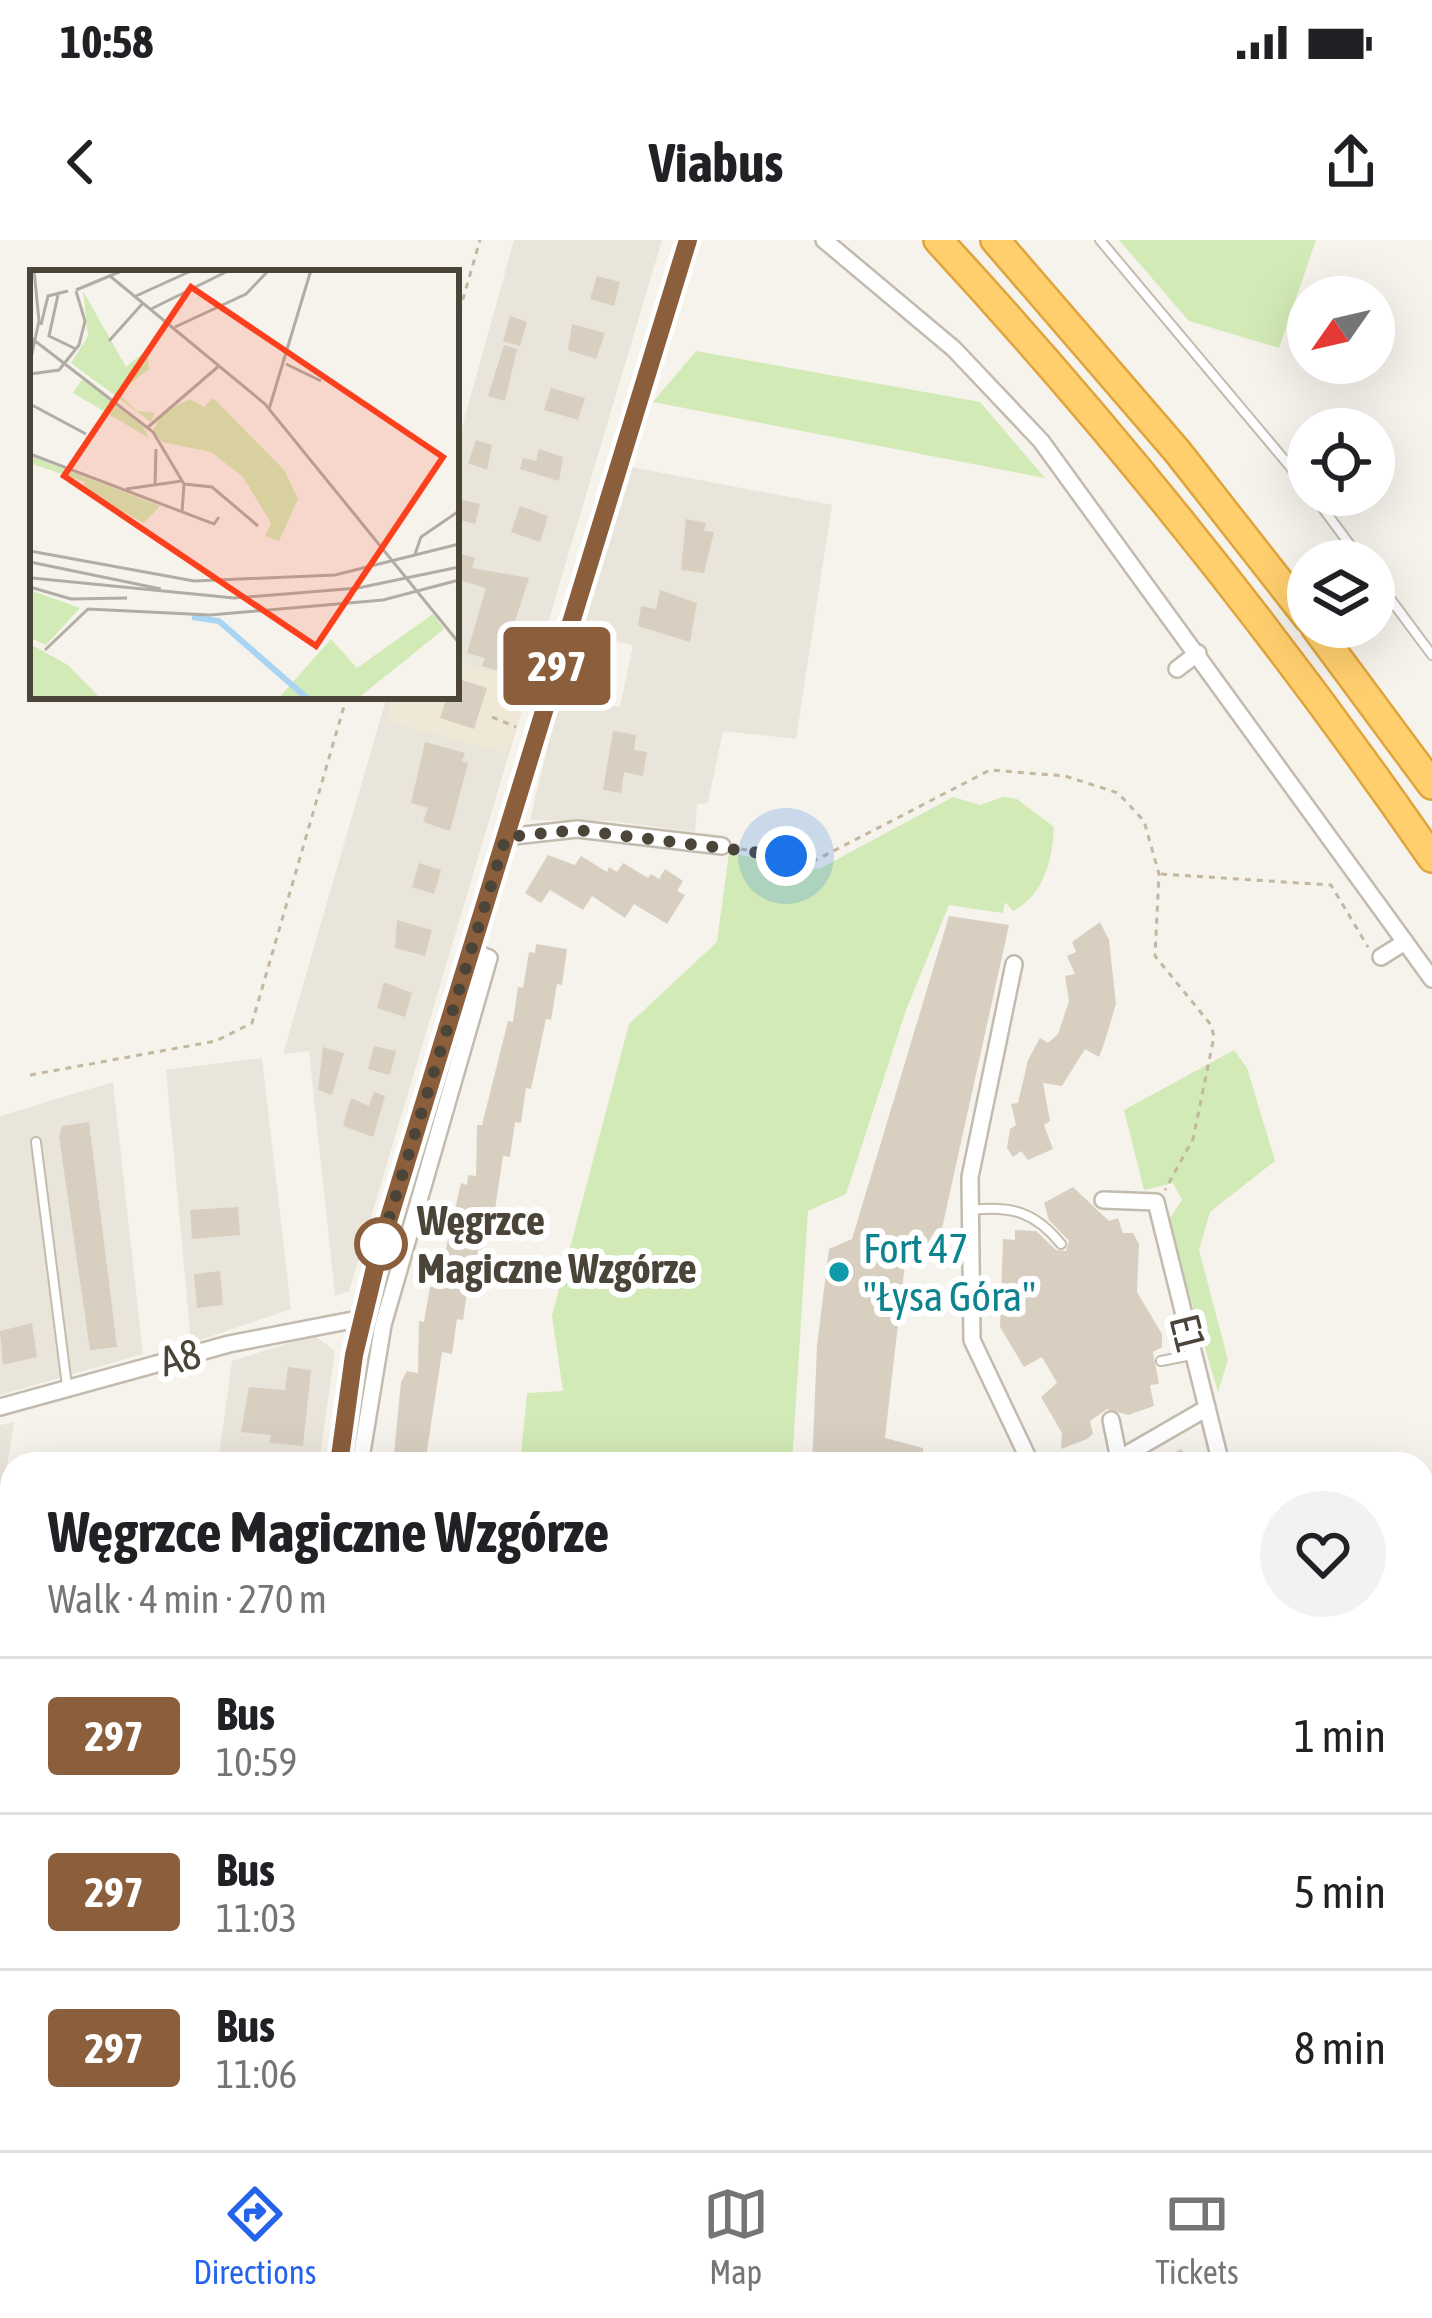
<!DOCTYPE html>
<meta charset="utf-8">
<style>
body{margin:0;font-family:"Asap Condensed",sans-serif;background:#f2f2f2;color:#202124;height:100vh;display:flex;flex-direction:column;font-size:45px;white-space:nowrap}
*{box-sizing:border-box;margin:0}
p{font-size:39px;color:#757577}
.icon{flex:none;width:66px;height:66px;fill:none;stroke:currentColor;stroke-width:2;stroke-linecap:round;stroke-linejoin:round}
.map{position:relative;flex:1;overflow:hidden}
.drawer{position:absolute;left:0px;top:1212px;width:1434px;height:699px;display:flex;flex-direction:column;background:#fff;border-radius:36px 36px 0 0;box-shadow:0 12px 48px #0002}
.drawer>*{flex:none}
.badge{padding:0 24px;border-radius:9px;font-size:42px;line-height:78px}
.needle{width:78px;rotate:236deg}
.buttons{position:absolute;left:1287px;top:36px;display:grid;gap:24px}
.buttons a{display:grid;place-items:center;width:108px;height:108px;border-radius:50%;background:#fff;box-shadow:0 12px 48px #0002;font-size:60px}
.you{position:absolute;width:60px;height:60px;margin:-30px;border:9px solid #fff;border-radius:50%;background:#1a73e8;box-shadow:0 0 0 18px #1a73e833}
.map>.badge{position:absolute;translate:-50% -50%;box-shadow:0 0 0 6px #fff}
.round{display:grid;place-items:center;flex:none;width:126px;height:126px;border-radius:63px;background:#f2f2f2}
.headline{display:flex;align-items:center;justify-content:space-between;height:204px;padding:0 48px}
h1{font-size:57px;font-weight:700;line-height:90px}
ul{padding:0;list-style:none}
li{display:flex;align-items:center;gap:36px;height:156px;padding:0 48px;border-top:3px solid #e0e0e0}
li div{flex:1}
li b{display:block;font-size:45px}
li em{font-style:normal}
li .badge{min-width:132px;font-weight:700;text-align:center}
.status{display:flex;justify-content:space-between;align-items:center;height:84px;padding:0 60px;background:#fff;direction:ltr}
.status svg{height:33px;fill:currentColor}
header{display:flex;justify-content:space-between;align-items:center;height:156px;padding:0 48px;background:#fff;font-size:54px;font-weight:700}
.dock{display:flex;justify-content:space-around;align-items:center;height:168px;border-top:3px solid #e0e0e0;background:#fff;font-size:33px;color:#757577}
.dock a{display:grid;justify-items:center;gap:6px}
.dock .on{color:#2563eb}
.map>svg:first-child{display:block}
</style>
<div class="status"><b>10:58</b><svg viewBox="0 0 49 12"><path d="M0 12V9h3v3zM5 12V6h3v6zM10 12V3h3v9zM15 12V0h3v12zM26 1h20v11H26zM47 4h2v5h-2z"/></svg></div>
<header><svg class="icon" aria-label="back" viewBox="0 0 24 24"><path d="M15 5l-7 7 7 7"/></svg>Viabus<svg class="icon" aria-label="share" viewBox="0 0 24 24"><path d="M12 15V3M7 8l5-5 5 5M5 13v7h14v-7"/></svg></header>
<div class="map">
<svg width="1432" height="1910" viewBox="0 0 1432 1910">
<rect width="100%" height="100%" fill="#f6f3ec"/>
<g fill="#eae5da">
<path d="M514 0H662L349 1051 335 1056 309 811 283 814 387 456H456V209Z"/>
<path d="M631 227 832 265 796 499 723 491 708 563 697 564 695 592 611 581 530 580 560 455 620 467 633 405 580 394Z"/>
<path d="M262 818 291 1069 191 1103 166 830Z"/>
<path d="M113 842 143 1114 0 1155V876Z"/>
<path d="M314 1095 335 1111 319 1224H166V1212L219 1216 232 1121Z"/>
<path d="M14 1182 2 1256H0V1185Z"/>
<path d="M0 1439 12 1440V1530L0 1528Z"/>
<path d="M0 1608 12 1611V1683L0 1675Z"/>
<path d="M0 1700 12 1707V1782L0 1775Z"/>
<path d="M127 1899H247L246 1910H145Z"/>
<path d="M279 1899H504L502 1910 392 1902V1910H278Z"/>
<path d="M1125 1899H1187L1188 1910H1126Z"/>
<path d="M1292 1899H1364L1366 1910H1293Z"/>
</g>
<path fill="#e6e2dd" d="M953 1899H1078L1079 1910H954Z"/>
<path fill="#efe8d6" d="M456 421 530 444 507 513 386 481 393 456H456Z"/>
<g fill="#d2eab5">
<path d="M1119 0H1316L1279 108 1189 81Z"/>
<path d="M696 111 980 162 1045 238 653 162Z"/>
<path d="M953 557 980 565 1003 557 1017 559 1054 587C1052 621 1044 655 1013 671L1005 662 1003 673 949 665 906 770 846 954 808 971 792 1224H520L527 1153 563 1151 552 1076 629 784 717 702 729 613 819 629Z"/>
<path d="M1234 810 1247 828 1275 921 1210 972 1199 1010 1228 1120 1218 1152 1168 981 1182 960 1173 943 1144 950 1124 870Z"/>
<path d="M1422 1595 1432 1766 1422 1768Z"/>
<path d="M0 1819 12 1827V1883L0 1875Z"/>
<path d="M38 1899H127L145 1910H56Z"/>
<path d="M504 1899H706L704 1910H502Z"/>
<path d="M874 1899H953L954 1910H873Z"/>
</g>
<g fill="#d8cfc1">
<path d="M597 36 620 42 614 66 590 59Z"/>
<path d="M510 76 527 82 520 106 503 101Z"/>
<path d="M572 84 605 93 596 119 568 110Z"/>
<path d="M504 105 517 109 505 161 488 156Z"/>
<path d="M551 148 585 158 578 180 544 170Z"/>
<path d="M476 200 492 205 487 230 468 223Z"/>
<path d="M539 209 563 217 559 241 520 229 523 218 536 221Z"/>
<path d="M460 259 480 264 475 284 456 279Z"/>
<path d="M520 266 548 276 540 302 511 292Z"/>
<path d="M686 279 706 283 704 291 714 292 704 333 681 330Z"/>
<path d="M456 312 475 318 472 328 529 338 499 431 482 426 485 418 467 413 486 348 456 339Z"/>
<path d="M660 350 697 363 690 402 638 386 641 366 656 369Z"/>
<path d="M456 438 487 448 474 489 440 478 447 456H456Z"/>
<path d="M613 491 636 495 634 510 647 512 643 536 624 532 621 553 603 550Z"/>
<path d="M425 502 465 513 462 521 468 523 450 591 423 582 428 568 411 563Z"/>
<path d="M548 615 575 625 581 616 607 632 609 627 617 632 623 623 648 638 651 634 659 639 665 629 683 641 677 651 685 655 667 684 634 664 625 678 592 656 583 670 550 650 541 663 525 653Z"/>
<path d="M419 623 441 630 434 654 412 647Z"/>
<path d="M949 676 1009 685 939 1002 907 1006 885 1198 923 1208 924 1224H812L817 1106 829 1009 852 999Z"/>
<path d="M397 680 432 690 425 716 395 708Z"/>
<path d="M1100 682 1109 700 1116 764 1103 807 1099 817 1085 809 1062 846 1043 843 1050 881 1044 885 1053 909 1028 920 1021 911 1013 917 1007 908 1010 889 1016 885 1011 864 1018 863 1028 820 1040 798 1048 803 1058 794 1069 761 1065 736 1075 734 1067 716 1076 712 1072 702Z"/>
<path d="M536 704 567 709 562 745 557 744 551 780 546 779 531 849 526 848 521 883 515 882 510 917 503 916 494 976 489 975 483 1011 478 1010 473 1045 468 1044 463 1080 457 1079 452 1114 442 1112 425 1224H393L401 1142 407 1131 418 1133 419 1081 424 1082 430 1047H435L440 1012 445 1013 461 943 467 945 468 935 476 936 477 885H482L508 781 513 782 518 747 523 748 529 712 535 713Z"/>
<path d="M384 742 412 753 405 777 377 768Z"/>
<path d="M374 806 396 811 390 835 368 829Z"/>
<path d="M323 807 344 813 332 855 318 850Z"/>
<path d="M374 852 385 856 373 897 343 886 351 858 369 866Z"/>
<path d="M89 882 117 1107 90 1110 59 897 62 886Z"/>
<path d="M1073 947 1109 981 1118 978 1123 993H1133L1139 1004 1137 1052 1162 1094V1107L1153 1112 1159 1144 1150 1145 1154 1166 1128 1175 1107 1169 1090 1181 1093 1194 1087 1199 1061 1209 1062 1193 1041 1157 1057 1143 1042 1117 1024 1127 1000 1087 1003 999 1015 1000V990L1036 991 1056 1010 1066 1011 1069 1001 1049 980 1044 963Z"/>
<path d="M238 967 240 995 192 999 190 970Z"/>
<path d="M220 1031 223 1065 197 1068 194 1034Z"/>
<path d="M32 1083 37 1117 3 1125 0 1091Z"/>
<path d="M288 1127 311 1130 303 1206 270 1203 271 1195 241 1192 249 1147 285 1150Z"/>
<path d="M1181 1209 1192 1224H1153Z"/>
</g>
<g fill="none" stroke-linecap="round" stroke-linejoin="round">
<defs>
<g id="lane">
<path d="M1100 0 1308 248"/>
<path d="M1313 255 1362 321"/>
<path d="M1374 337 1432 415"/>
<path d="M36 902 67 1146"/>
<path d="M972 970C1012 965 1036 973 1061 1004"/>
<path d="M1161 1121 1192 1115"/>
<path d="M0 1694 12 1701"/>
<path d="M0 1884 12 1892"/>
<path d="M24 1899 42 1910"/>
</g>
<g id="street">
<path d="M824 0 954 109 1041 201 1432 739"/>
<path d="M1177 429 1198 413"/>
<path d="M506 597 577 589 722 606"/>
<path d="M1381 717 1405 702"/>
<path d="M1014 724 970 937 972 1100 1031 1224"/>
<path d="M1103 960 1156 962 1221 1224"/>
<path d="M0 1167 229 1104 363 1078"/>
<path d="M1111 1180 1119 1219"/>
<path d="M360 1224 383 1085 489 718 471 711"/>
<path d="M1110 1224 1207 1168"/>
<path d="M1376 1899 1378 1910"/>
<path d="M856 1910 857 1899"/>
</g>
<g id="secondary">
<path d="M339 1224 354 1115 379 1011 688 0"/>
<path d="M265 1910V1899"/>
</g>
<g id="highway">
<path d="M938 0C1117 194 1282 401 1432 618"/>
<path d="M995 0 1177 211 1308 378"/>
<path d="M1315 387 1432 545"/>
</g>
</defs>
<use href="#lane" stroke="#c2bbae" stroke-width="12"/>
<use href="#street" stroke="#c2bbae" stroke-width="20"/>
<use href="#secondary" stroke="#d6c79b" stroke-width="26"/>
<use href="#highway" stroke="#e0a43c" stroke-width="32"/>
<g stroke="#c4b79f" stroke-width="3" stroke-dasharray="6 6" stroke-linecap="butt">
<path d="M456 83 480 0"/>
<path d="M492 477 516 487"/>
<path d="M741 609 814 621 990 530 1065 536 1118 553 1144 581 1159 634 1155 716 1211 785 1214 797 1193 899 1165 950"/>
<path d="M1161 634 1331 645 1368 707"/>
<path d="M30 835 216 801 252 783 347 456"/>
<path d="M1422 1315 1432 1316"/>
</g>
<use href="#lane" stroke="#fff" stroke-width="8"/>
<use href="#street" stroke="#fff" stroke-width="15"/>
<use href="#secondary" stroke="#fff3cd" stroke-width="21"/>
<use href="#highway" stroke="#ffcf6e" stroke-width="27"/>
</g>
<g fill="none" stroke-linecap="round" stroke-linejoin="round">
<defs>
<path id="line" d="M339 1224 354 1115 379 1011 688 0"/>
</defs>
<use href="#line" stroke="#fff" stroke-width="27"/>
<use href="#line" stroke="#8b5e3c" stroke-width="18"/>
<path stroke="#4b4439" stroke-width="12" stroke-dasharray="0 21.6" d="M381 1004 379 1011 506 597 577 590 786 616"/>
</g>
<circle fill="#fff" stroke="#8b5e3c" stroke-width="6" cx="381" cy="1004" r="24"/>
<circle fill="#0f9aa8" stroke="#fff" stroke-width="4.5" cx="839" cy="1032" r="12"/>
<g text-anchor="middle" dominant-baseline="central" stroke-width="12" stroke-linejoin="round" paint-order="stroke">
<g font-size="42" font-weight="bold" fill="#4b4439" stroke="#fff" text-anchor="start">
<text x="417" y="980">Węgrzce<tspan x="417" dy="48">Magiczne Wzgórze</tspan></text>
</g>
<g font-size="42" fill="#0d838f" stroke="#fff" text-anchor="start">
<text x="863" y="1008">Fort 47<tspan x="863" dy="48">"Łysa Góra"</tspan></text>
</g>
<g font-size="42" fill="#4b4439" stroke="#fff">
<text transform="translate(1188 1093) rotate(76)">E1</text>
<text transform="translate(180 1117) rotate(-15)">A8</text>
</g>
</g>
<g transform="translate(30 30)">
<rect width="429" height="429" fill="#f6f3ec"/>
<path d="M53 21 96 97 128 70 117 82 119 99 88 123 107 141 125 143 121 152 41 93 58 66ZM53 108 113 157 119 168 43 123ZM183 128 254 200 268 229 249 271 235 266 241 253 213 207 181 182 132 172 123 160 133 142 160 129 174 137ZM0 186 130 236 114 253 53 220 55 212 0 193ZM0 320 50 338 16 375 0 368ZM403 344 414 359 327 429H248L301 369 327 398ZM0 374 38 395 71 429H0Z" fill="#d2eab5"/>
<path fill="none" stroke="#a9d4f2" stroke-width="6" d="M162 347 189 351 278 429"/>
<path fill="none" stroke="#b2ada4" stroke-width="3" d="M80 6 235 134 429 373M46 20 94 0M28 25 19 66 46 79M106 26 163 0M121 39 200 0M11 55 18 26 38 21M145 57 216 24 239 0M0 67 123 162 154 214 152 242M79 71 113 33M0 93 9 51 4 0M256 94 291 111M0 104 29 100 49 75 55 51 46 21M0 134 56 164M239 139 281 0M118 157 190 95M0 184 184 254 189 247M154 214 182 217 228 256M125 216 126 179M96 219 152 211M0 281 164 311 305 305 429 274M385 284 391 267 429 241M0 292 131 319M2 308 204 328 328 318 429 297M0 317 41 329 97 328M15 380 58 339 180 345 353 330 429 310"/>
<path fill="#fc3f1d" fill-opacity="0.15" stroke="#fc3f1d" stroke-width="6" d="M161 17 413 187 286 376 34 206Z"/>
<rect width="429" height="429" fill="none" stroke="#4b4439" stroke-width="6"/>
</g>
</svg>
<div class="buttons">
<a><svg class="needle" viewBox="-14 -14 28 28"><path d="M0-13l5 13h-10z" fill="#e53935"/><path d="M0 13l5-13h-10z" fill="#757577"/></svg></a>
<a><svg class="icon" aria-label="locate" viewBox="0 0 24 24"><circle cx="12" cy="12" r="6"/><path d="M12 2v4M12 18v4M2 12h4M18 12h4"/></svg></a>
<a><svg class="icon" aria-label="layers" viewBox="0 0 24 24"><path d="M12 4l9 5-9 5-9-5zM3 14l9 5 9-5"/></svg></a>
</div>
<div class="you" style="left:786px;top:616px"></div>
<b class="badge" style="left:557px;top:426px;background:#8b5e3c;color:#fff">297</b>
<section class="drawer">
<div class="headline"><div><h1>Węgrzce Magiczne Wzgórze</h1><p>Walk · 4 min · 270 m</p></div><a class="round"><svg class="icon" aria-label="heart" viewBox="0 0 24 24"><path d="M12 20l-8-8c-3-5 5-10 8-4 3-6 11-1 8 4z"/></svg></a></div>
<ul>
<li><span class="badge" style="background:#8b5e3c;color:#fff">297</span><div><b>Bus</b><p>10:59</p></div><em>1 min</em></li>
<li><span class="badge" style="background:#8b5e3c;color:#fff">297</span><div><b>Bus</b><p>11:03</p></div><em>5 min</em></li>
<li><span class="badge" style="background:#8b5e3c;color:#fff">297</span><div><b>Bus</b><p>11:06</p></div><em>8 min</em></li>
</ul>
</section>
</div>
<nav class="dock">
<a class="on"><svg class="icon" aria-label="directions" viewBox="0 0 24 24"><path d="M12 3l9 9-9 9-9-9zM9 14v-3h6M13 9l2 2-2 2"/></svg>Directions</a>
<a><svg class="icon" aria-label="map" viewBox="0 0 24 24"><path d="M3 6l6-2 6 2 6-2v14l-6 2-6-2-6 2zM9 4v14M15 6v14"/></svg>Map</a>
<a><svg class="icon" aria-label="tickets" viewBox="0 0 24 24"><path d="M3 7h18v10H3zM15 7v10"/></svg>Tickets</a>
</nav>
